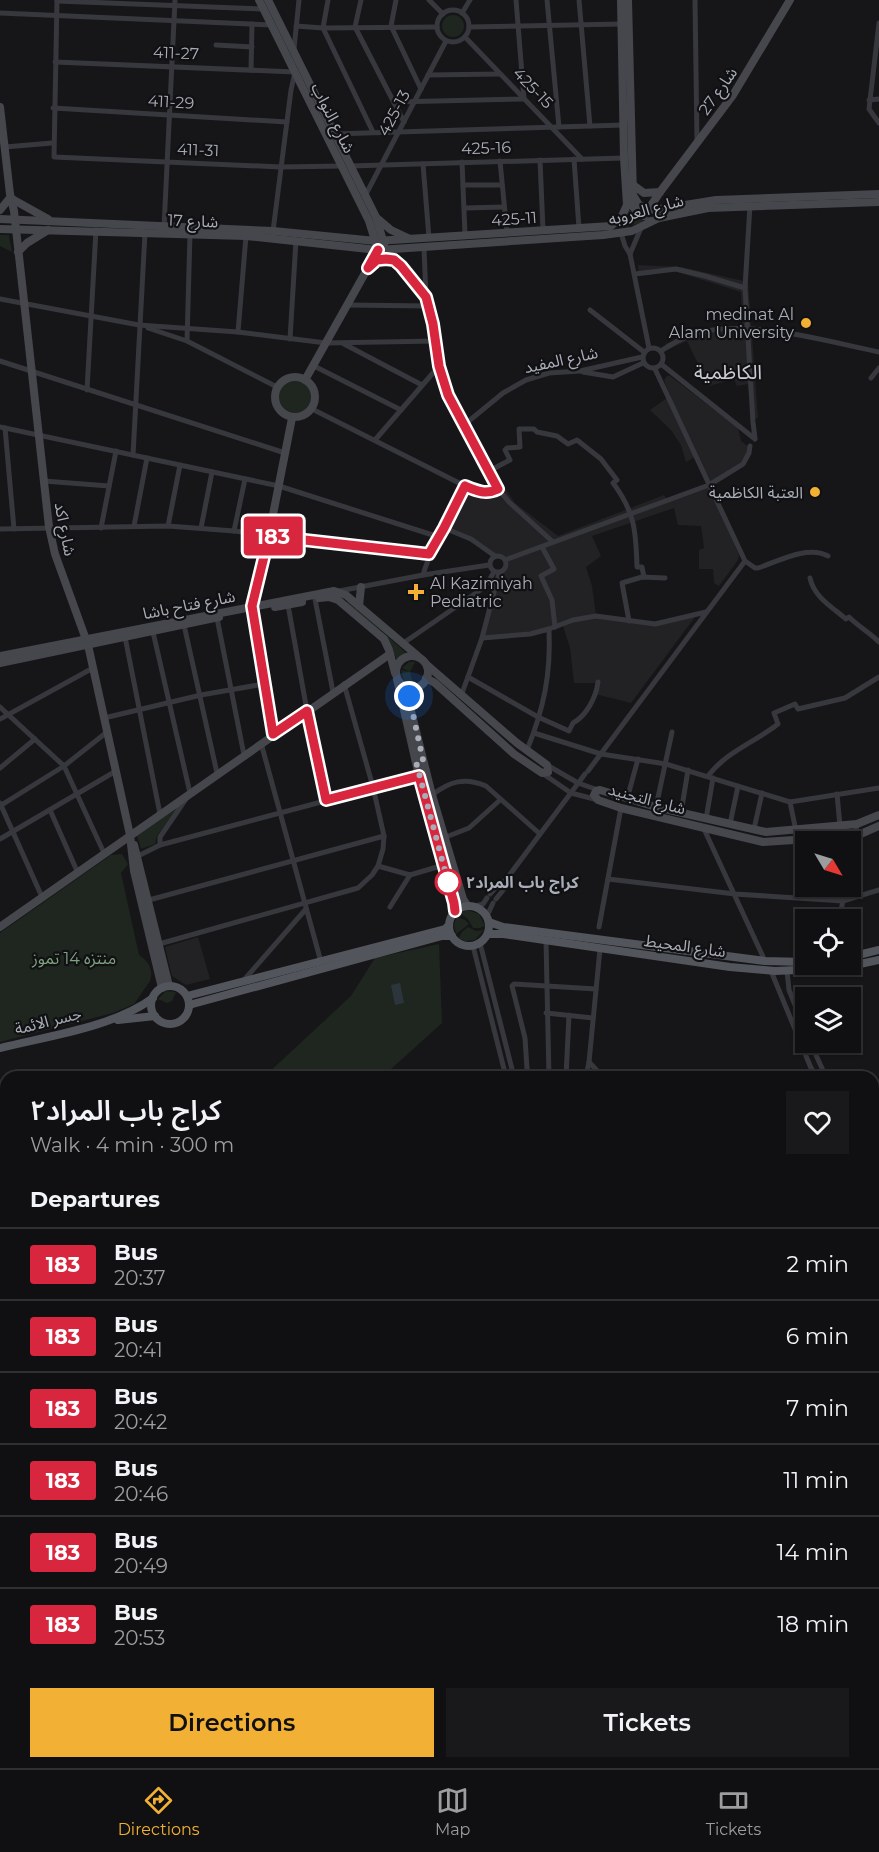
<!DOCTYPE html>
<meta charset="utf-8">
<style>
body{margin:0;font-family:Montserrat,"Noto Sans Arabic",sans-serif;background:#19191b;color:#f1f3f6;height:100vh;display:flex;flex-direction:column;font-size:22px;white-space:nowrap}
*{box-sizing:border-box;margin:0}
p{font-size:20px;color:#9c9d9f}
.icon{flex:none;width:33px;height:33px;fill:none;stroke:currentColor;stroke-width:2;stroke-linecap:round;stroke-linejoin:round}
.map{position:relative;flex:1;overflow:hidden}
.sheet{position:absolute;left:0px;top:1071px;width:879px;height:698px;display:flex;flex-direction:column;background:#101012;border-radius:18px 18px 0 0;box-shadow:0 2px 4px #0004,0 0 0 2px #303032}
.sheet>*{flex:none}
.badge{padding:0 12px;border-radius:4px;font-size:21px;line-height:39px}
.needle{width:39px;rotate:128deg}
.tools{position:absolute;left:795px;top:831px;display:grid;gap:12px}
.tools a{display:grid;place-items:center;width:66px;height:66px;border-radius:0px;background:#101012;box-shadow:0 2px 4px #0004,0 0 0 2px #303032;font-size:30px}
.you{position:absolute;width:30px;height:30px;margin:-15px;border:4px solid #fff;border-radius:50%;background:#1a73e8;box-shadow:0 0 0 9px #1a73e833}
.map>.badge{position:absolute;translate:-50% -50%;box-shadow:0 0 0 3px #fff}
h2{padding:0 30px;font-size:22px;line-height:54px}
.round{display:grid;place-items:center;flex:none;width:63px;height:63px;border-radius:0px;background:#19191b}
.head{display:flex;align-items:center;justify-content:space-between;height:102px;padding:0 30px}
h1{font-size:28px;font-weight:600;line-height:45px}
.action{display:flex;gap:12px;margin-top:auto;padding:12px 30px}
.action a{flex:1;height:69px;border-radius:0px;background:#f2b134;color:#111;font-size:24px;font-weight:600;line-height:69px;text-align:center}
.action a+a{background:#19191b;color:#f1f3f6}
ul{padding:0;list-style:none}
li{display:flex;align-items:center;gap:18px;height:72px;padding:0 30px;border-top:2px solid #303032}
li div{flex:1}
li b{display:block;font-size:22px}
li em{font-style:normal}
li .badge{min-width:66px;font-weight:700;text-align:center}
.menu{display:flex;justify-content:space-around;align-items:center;height:84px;border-top:2px solid #303032;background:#101012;font-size:16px;color:#9c9d9f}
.menu a{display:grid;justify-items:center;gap:3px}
.menu .current{color:#f2b134}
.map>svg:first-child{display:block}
</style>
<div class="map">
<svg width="879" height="1768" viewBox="0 0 879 1768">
<rect width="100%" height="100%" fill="#161618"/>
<g fill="#222225">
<path d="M638 265 681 267 748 282 758 418H751L748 384 737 386 734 379 709 386 687 341 669 349 665 344 706 328 742 326 741 292 674 271 639 276Z"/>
<path d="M667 376H670L738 428 741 441 750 448 742 461 711 482 696 456 686 462 681 445 671 430 650 410 670 396 664 380Z"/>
<path d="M502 484 515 503 558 536 664 495 667 500 710 487 739 555 738 560 719 586 714 583 713 569H699V550L704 548 701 526 678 525 674 508 592 536 601 556 586 567 592 586 596 616 655 624 698 613 631 703 595 694 598 683H574L570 648 562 623 549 629 482 638 499 573 506 566 505 560 444 528 465 486 477 492 498 489Z"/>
<path d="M198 937 210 979 186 985 172 976 165 947Z"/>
</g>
<g fill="#1e261f">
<circle cx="453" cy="26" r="11"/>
<path d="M628 209 644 222 619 229Z"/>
<path d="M0 235H9L12 252 0 246Z"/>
<circle cx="295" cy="397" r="17"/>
<path d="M347 600 349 601 406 653 397 660 388 639 347 603Z"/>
<path d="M409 662H415L410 672 413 683 405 681 403 678 401 670 410 672 402 668Z"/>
<path d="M177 806 178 807 157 836 155 844 141 849 137 835Z"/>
<path d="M122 854 128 864 121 873 139 955C148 961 154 970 150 981L134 1004 113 1013 0 1042V933L111 855Z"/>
<path d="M467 910 479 914 485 926 480 928H473L468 919 460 913Z"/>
<path d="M456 917 465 920 469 924 456 934 454 925Z"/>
<path d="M468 927 476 931 484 930 475 940 465 941 459 938 462 932Z"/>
<path d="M439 944 442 1023 382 1077H264L351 996 375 958Z"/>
<path d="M166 991 176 992 172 1001 167 1003 158 999Z"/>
</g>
<g fill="#2c353c">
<path d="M400 983 404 1003 395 1005 391 985Z"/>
<path d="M0 1315 6 1338V1667L0 1656Z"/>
<path d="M879 1554V1768H63L59 1763 873 1762V1560Z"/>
</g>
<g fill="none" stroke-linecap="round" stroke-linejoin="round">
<g stroke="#37383d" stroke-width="5">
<path d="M57 0 54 157 281 167 342 166"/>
<path d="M328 0 323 28 373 132"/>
<path d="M361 0 355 27 404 122"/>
<path d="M396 0 391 26 421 89"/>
<path d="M429 0 443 14"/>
<path d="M547 0 559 127"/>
<path d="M579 0 590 126"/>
<path d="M695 0 697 142"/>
<path d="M57 1 263 9"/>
<circle cx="453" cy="26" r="16"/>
<path d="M0 13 271 25"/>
<path d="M462 13 470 0"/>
<path d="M879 23 869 109 879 123"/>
<path d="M296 26 323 28 437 27"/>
<path d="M469 27 622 24"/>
<path d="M465 37 582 159"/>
<path d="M216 45 252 47"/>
<path d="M294 49 299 0"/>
<path d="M55 62 295 72 291 90 273 231"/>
<path d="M251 70 252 24"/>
<path d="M428 75 500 74"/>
<path d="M869 100 879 99"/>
<path d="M394 102 524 99 516 0"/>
<path d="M53 108 287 122"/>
<path d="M334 134 624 125"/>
<path d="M5 147 52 143"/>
<path d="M574 159 579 228"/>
<path d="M540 160 543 230"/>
<path d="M500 161 507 233"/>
<path d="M462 162 465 235"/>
<path d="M423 164 429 238"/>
<path d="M350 166 624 158"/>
<path d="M463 185H502"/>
<path d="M365 196 446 41"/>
<path d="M750 205 745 288 753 422 755 439"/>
<path d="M465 208 504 207"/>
<path d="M164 227 175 0"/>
<path d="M621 233 625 246 630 254 649 348"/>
<path d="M424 248 426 297 434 325 439 366 448 395 498 489 509 502 553 542"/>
<path d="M385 249 425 296"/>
<path d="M630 254 641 228"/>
<path d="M371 265 381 259 393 260"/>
<path d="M635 274 676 269 705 276 745 288"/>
<path d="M0 299 139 325 238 332 326 343 435 341"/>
<path d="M347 305 429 306"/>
<path d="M590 310 644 352"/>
<path d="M148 328 187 341 277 387"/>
<path d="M238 332 246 236"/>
<path d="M290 339 296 240"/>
<path d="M187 341 190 234"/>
<path d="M344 344 422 385"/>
<circle cx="653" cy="358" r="10"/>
<path d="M661 351C672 344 684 336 697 333 751 319 825 341 879 352"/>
<path d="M0 361 285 453"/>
<path d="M661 364 755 439"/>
<path d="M314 366 401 410"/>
<path d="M655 369 745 561 755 568H758C779 561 807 545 828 556"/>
<path d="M583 372 613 377 643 363"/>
<path d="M871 378 879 368"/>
<path d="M87 390 96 230"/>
<path d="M312 409 477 492H491L498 489"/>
<path d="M464 425 503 393 526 380 549 373 580 371 642 357"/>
<path d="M0 427 279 486 439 537"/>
<path d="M5 428 14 529"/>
<path d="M375 440 439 366"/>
<path d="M133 455 145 233"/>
<path d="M489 471 510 460 505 450 507 448 520 447 519 429H534L537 432 557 436 568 444 577 440 601 459 617 480 613 483C635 512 636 532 637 567H642L644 577"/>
<path d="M44 481 109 486"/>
<path d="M134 526 147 458"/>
<path d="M168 526 180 465"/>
<path d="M101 528 116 451"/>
<path d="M201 528 212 472"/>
<path d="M444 528 471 539 495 556"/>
<path d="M0 529 168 526 234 531 429 554"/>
<path d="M234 531 245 479"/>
<path d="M542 547 554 569 541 576 552 600 555 627"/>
<circle cx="498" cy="564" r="8"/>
<path d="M505 560 709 485 743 464 749 453 750 446"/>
<path d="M423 575C432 544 451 515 465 486"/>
<path d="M810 578C814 597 832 607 846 619L849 617C859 627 869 632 879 642"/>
<path d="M339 591 423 575 489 565"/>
<path d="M315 599 333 692"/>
<path d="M288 605 307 711 326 800"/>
<path d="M217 618 244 755"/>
<path d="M629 621 622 583 642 577 665 578"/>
<path d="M184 625 217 773"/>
<path d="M153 632 190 793 160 837V845"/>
<path d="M125 637 160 814"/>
<path d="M482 638 530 634 549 629 573 620 596 616 655 624 706 612"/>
<path d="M402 644 479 591 488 582 494 572"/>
<path d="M468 677 538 717 569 731 573 723C586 716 596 698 598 682"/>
<path d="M461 696 482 638 499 573"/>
<path d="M0 707 64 766 104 853"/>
<path d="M104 718 201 695 264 684"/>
<path d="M0 719 93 668"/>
<path d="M534 733 601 754 666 764 790 802 879 788"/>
<path d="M261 743 321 962"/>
<path d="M527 750C544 708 551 674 549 629"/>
<path d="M547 765 578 783 598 790"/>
<path d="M0 768 35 739"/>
<path d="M588 771 745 561"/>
<path d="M542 773 571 793 598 800"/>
<path d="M708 776C726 752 755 742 778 724L774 713 795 704 798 709 845 698 879 677"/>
<path d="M837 794 840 826"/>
<path d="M432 795C450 781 465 777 486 786L540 834"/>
<path d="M627 799 638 759"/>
<path d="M790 802 796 831"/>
<path d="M0 803 42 897"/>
<path d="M0 806 64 766 107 732"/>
<path d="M656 807 672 732"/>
<path d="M50 810 77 871"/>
<path d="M681 813 688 770"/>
<path d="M706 819 713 778"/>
<path d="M730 824 738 786"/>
<path d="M704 829 765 961"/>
<path d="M754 829 762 793"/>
<path d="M446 837 469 828 500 800"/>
<path d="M0 839 116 771"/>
<path d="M138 856 160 845 419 776"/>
<path d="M850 863 857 824"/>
<path d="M378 866 410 875 444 865"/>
<path d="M608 879 735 894 843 901 879 890"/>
<path d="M490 894 499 884 505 881"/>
<path d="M496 899 504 889 505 881 585 774"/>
<path d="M149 900 384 836"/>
<path d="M476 906 483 904 487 898"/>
<path d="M390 907 410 875"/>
<path d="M487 916 493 903"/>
<path d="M839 920 846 886"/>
<path d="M599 927 621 808"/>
<path d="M546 941 549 1077"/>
<path d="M480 943 514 1077"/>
<path d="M159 944 358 888 372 875 378 866 383 849 384 836 373 787 344 684"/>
<path d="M473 946 506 1077"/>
<path d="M771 971 811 1068 817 1077"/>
<path d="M787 971 789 990 806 1032"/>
<path d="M244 980 306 909"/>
<path d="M546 1013 593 1018"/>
<path d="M810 1042 826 1077"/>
<path d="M589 1062 603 1077"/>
<path d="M541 1077 531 1075 527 1069 525 1038 512 986 514 984 596 989"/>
<path d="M566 1077 569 1015"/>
<path d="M586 1077 589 1062 600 949"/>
<path d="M873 1147 879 1155"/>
<path d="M873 1165 879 1172"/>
<path d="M873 1309 879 1306"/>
<path d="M873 1326 879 1333"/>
<path d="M873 1355 879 1349"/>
<path d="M873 1422 879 1416"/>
<path d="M873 1433 879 1439"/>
</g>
<g stroke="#45474d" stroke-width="8">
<path d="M259 0 369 221 378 250 305 380"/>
<path d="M268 0 376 217 384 244"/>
<path d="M628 0 633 195 639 205 654 210 716 200 879 194"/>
<path d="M0 107 10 194 14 211 49 527 55 554 88 645 130 835 134 871 162 988"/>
<path d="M633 185 644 193 660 192"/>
<path d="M12 199 48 219"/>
<path d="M628 200 636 211 647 217"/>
<path d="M0 210 9 199"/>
<path d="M644 216 660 192 733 95 790 0"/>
<path d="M0 219 273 231 376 241 611 226 621 218 627 205 624 158 621 0"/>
<path d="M378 219 391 230 408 238"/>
<path d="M0 229 246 236 378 250 603 235 632 231 659 218 708 208 879 202"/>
<path d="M18 252 27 243 48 230"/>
<circle cx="295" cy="397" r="20"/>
<path d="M319 598 329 597 338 600 384 639 389 650 395 673"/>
<path d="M359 606 361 587"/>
<path d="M275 607 302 602"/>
<path d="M0 656 334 591 346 595 419 657"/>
<circle cx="412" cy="672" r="16"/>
<path d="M0 663 219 617"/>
<path d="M426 678 435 683 514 754 542 773 548 772 547 765 517 743 427 665"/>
<path d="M397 679 419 776 455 907V911"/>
<path d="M415 687 410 693 409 703 432 795 463 899 467 905"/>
<path d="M273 734 252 606 269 535 292 418"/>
<path d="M879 815 857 824 766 832 656 807 600 790 596 791 594 795 598 800 621 808 763 842 856 836 879 826"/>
<path d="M134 845 169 986"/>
<path d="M0 927 390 654"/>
<path d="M0 1694 6 1706"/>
<path d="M0 1716 6 1717"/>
<path d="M43 1762 47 1768"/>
</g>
<g stroke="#53555c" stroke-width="8">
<circle cx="469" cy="926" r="20"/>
<path d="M489 922 503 927 765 961 806 962"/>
<path d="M488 934H503L730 967 775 971 841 968 879 960"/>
<path d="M850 957 879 950"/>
<circle cx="170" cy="1005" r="19"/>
<path d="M187 996 445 929 449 925"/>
<path d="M189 1005 442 936H452"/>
<path d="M118 1020 155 1016"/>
<path d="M0 1048C48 1036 114 1027 153 998"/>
</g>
</g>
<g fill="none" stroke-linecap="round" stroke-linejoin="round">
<defs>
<path id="line" d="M378 250 368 268 377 260 386 259 394 260 401 266 426 297 433 324 439 366 448 395 498 489C486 495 477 491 465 486L444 528 429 554 269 536 252 606 273 734 307 711 326 800 419 776 454 903 455 911"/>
</defs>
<use href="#line" stroke="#fff" stroke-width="14"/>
<use href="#line" stroke="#d7263d" stroke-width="9"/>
<path stroke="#a8adb8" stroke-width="6" stroke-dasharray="0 10.8" d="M409 696 423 760 416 762 448 882"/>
</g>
<g fill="#f2b134" stroke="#111113" stroke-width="2">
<circle cx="806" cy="323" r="6"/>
<circle cx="815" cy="492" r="6"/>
<path d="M413 583h6v6h6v6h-6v6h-6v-6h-6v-6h6z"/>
</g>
<circle fill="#fff" stroke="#d7263d" stroke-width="3" cx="448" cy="882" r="12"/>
<g text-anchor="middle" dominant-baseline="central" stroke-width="4.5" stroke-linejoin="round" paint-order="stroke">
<g font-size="16" fill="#a8adb8" stroke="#111113">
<text transform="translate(176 53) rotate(2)">411-27</text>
<text transform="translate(533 88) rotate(46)">425-15</text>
<text transform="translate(718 91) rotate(-55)">شارع 27</text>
<text transform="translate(171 102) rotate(3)">411-29</text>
<text transform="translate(394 113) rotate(-62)">425-13</text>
<text transform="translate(333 118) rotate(63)">شارع النواب</text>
<text transform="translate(486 148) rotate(-2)">425-16</text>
<text transform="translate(198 150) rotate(2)">411-31</text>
<text transform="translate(646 210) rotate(-15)">شارع العروبه</text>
<text transform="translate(514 219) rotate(-4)">425-11</text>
<text transform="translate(193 221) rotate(2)">شارع 17</text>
<text transform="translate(561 360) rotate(-12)">شارع المفيد</text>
<text transform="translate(65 529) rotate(79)">شارع اكد</text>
<text transform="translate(189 605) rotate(-11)">شارع فتاح باشا</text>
<text transform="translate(647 799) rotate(15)">شارع التجنيد</text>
<text transform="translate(685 946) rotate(8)">شارع المحيط</text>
<text transform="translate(48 1021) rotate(-14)">جسر الائمة</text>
</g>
<g font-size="16" fill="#a8adb8" stroke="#111113" text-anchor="end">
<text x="794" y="314">medinat Al<tspan x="794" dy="18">Alam University</tspan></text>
<text x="803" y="492">العتبة الكاظمية</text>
<text x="430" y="583" text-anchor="start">Al Kazimiyah<tspan x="430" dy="18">Pediatric</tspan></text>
</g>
<g font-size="16" font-weight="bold" fill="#a8adb8" stroke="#111113" text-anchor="start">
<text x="466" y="882">كراج باب المراد٢</text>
</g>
<g font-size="16" fill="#7fa381" stroke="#111113">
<text x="74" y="958">منتزه 14 تموز</text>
</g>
<g font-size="20" fill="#c9ccd4" stroke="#111113">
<text x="728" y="372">الكاظمية</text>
</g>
</g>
</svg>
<div class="tools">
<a><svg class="needle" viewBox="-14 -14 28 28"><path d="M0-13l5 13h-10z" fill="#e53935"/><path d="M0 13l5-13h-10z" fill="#9c9d9f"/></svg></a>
<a><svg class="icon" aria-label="locate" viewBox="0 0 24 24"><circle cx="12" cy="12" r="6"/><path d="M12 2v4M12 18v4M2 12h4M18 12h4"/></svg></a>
<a><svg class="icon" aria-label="layers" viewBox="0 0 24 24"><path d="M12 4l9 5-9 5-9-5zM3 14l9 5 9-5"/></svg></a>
</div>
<div class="you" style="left:409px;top:696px"></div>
<b class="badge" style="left:273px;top:536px;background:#d7263d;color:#fff">183</b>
<section class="sheet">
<div class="head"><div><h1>كراج باب المراد٢</h1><p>Walk · 4 min · 300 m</p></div><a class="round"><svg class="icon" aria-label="heart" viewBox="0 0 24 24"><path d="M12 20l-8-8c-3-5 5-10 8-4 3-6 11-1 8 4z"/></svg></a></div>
<h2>Departures</h2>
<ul>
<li><span class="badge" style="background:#d7263d;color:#fff">183</span><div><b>Bus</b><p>20:37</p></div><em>2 min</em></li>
<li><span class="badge" style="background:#d7263d;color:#fff">183</span><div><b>Bus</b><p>20:41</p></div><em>6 min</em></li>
<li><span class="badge" style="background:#d7263d;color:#fff">183</span><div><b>Bus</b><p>20:42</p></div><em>7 min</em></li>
<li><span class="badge" style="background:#d7263d;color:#fff">183</span><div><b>Bus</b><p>20:46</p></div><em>11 min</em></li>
<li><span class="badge" style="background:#d7263d;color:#fff">183</span><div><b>Bus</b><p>20:49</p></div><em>14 min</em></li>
<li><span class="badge" style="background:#d7263d;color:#fff">183</span><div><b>Bus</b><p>20:53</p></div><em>18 min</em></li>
</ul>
<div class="action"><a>Directions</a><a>Tickets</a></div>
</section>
</div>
<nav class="menu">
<a class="current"><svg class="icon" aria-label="directions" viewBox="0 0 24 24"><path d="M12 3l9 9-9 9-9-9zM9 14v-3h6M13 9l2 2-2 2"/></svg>Directions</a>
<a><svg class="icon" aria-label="map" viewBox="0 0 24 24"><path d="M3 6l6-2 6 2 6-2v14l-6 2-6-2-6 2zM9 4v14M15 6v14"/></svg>Map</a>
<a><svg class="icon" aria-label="tickets" viewBox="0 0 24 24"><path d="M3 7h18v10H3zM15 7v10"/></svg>Tickets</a>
</nav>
